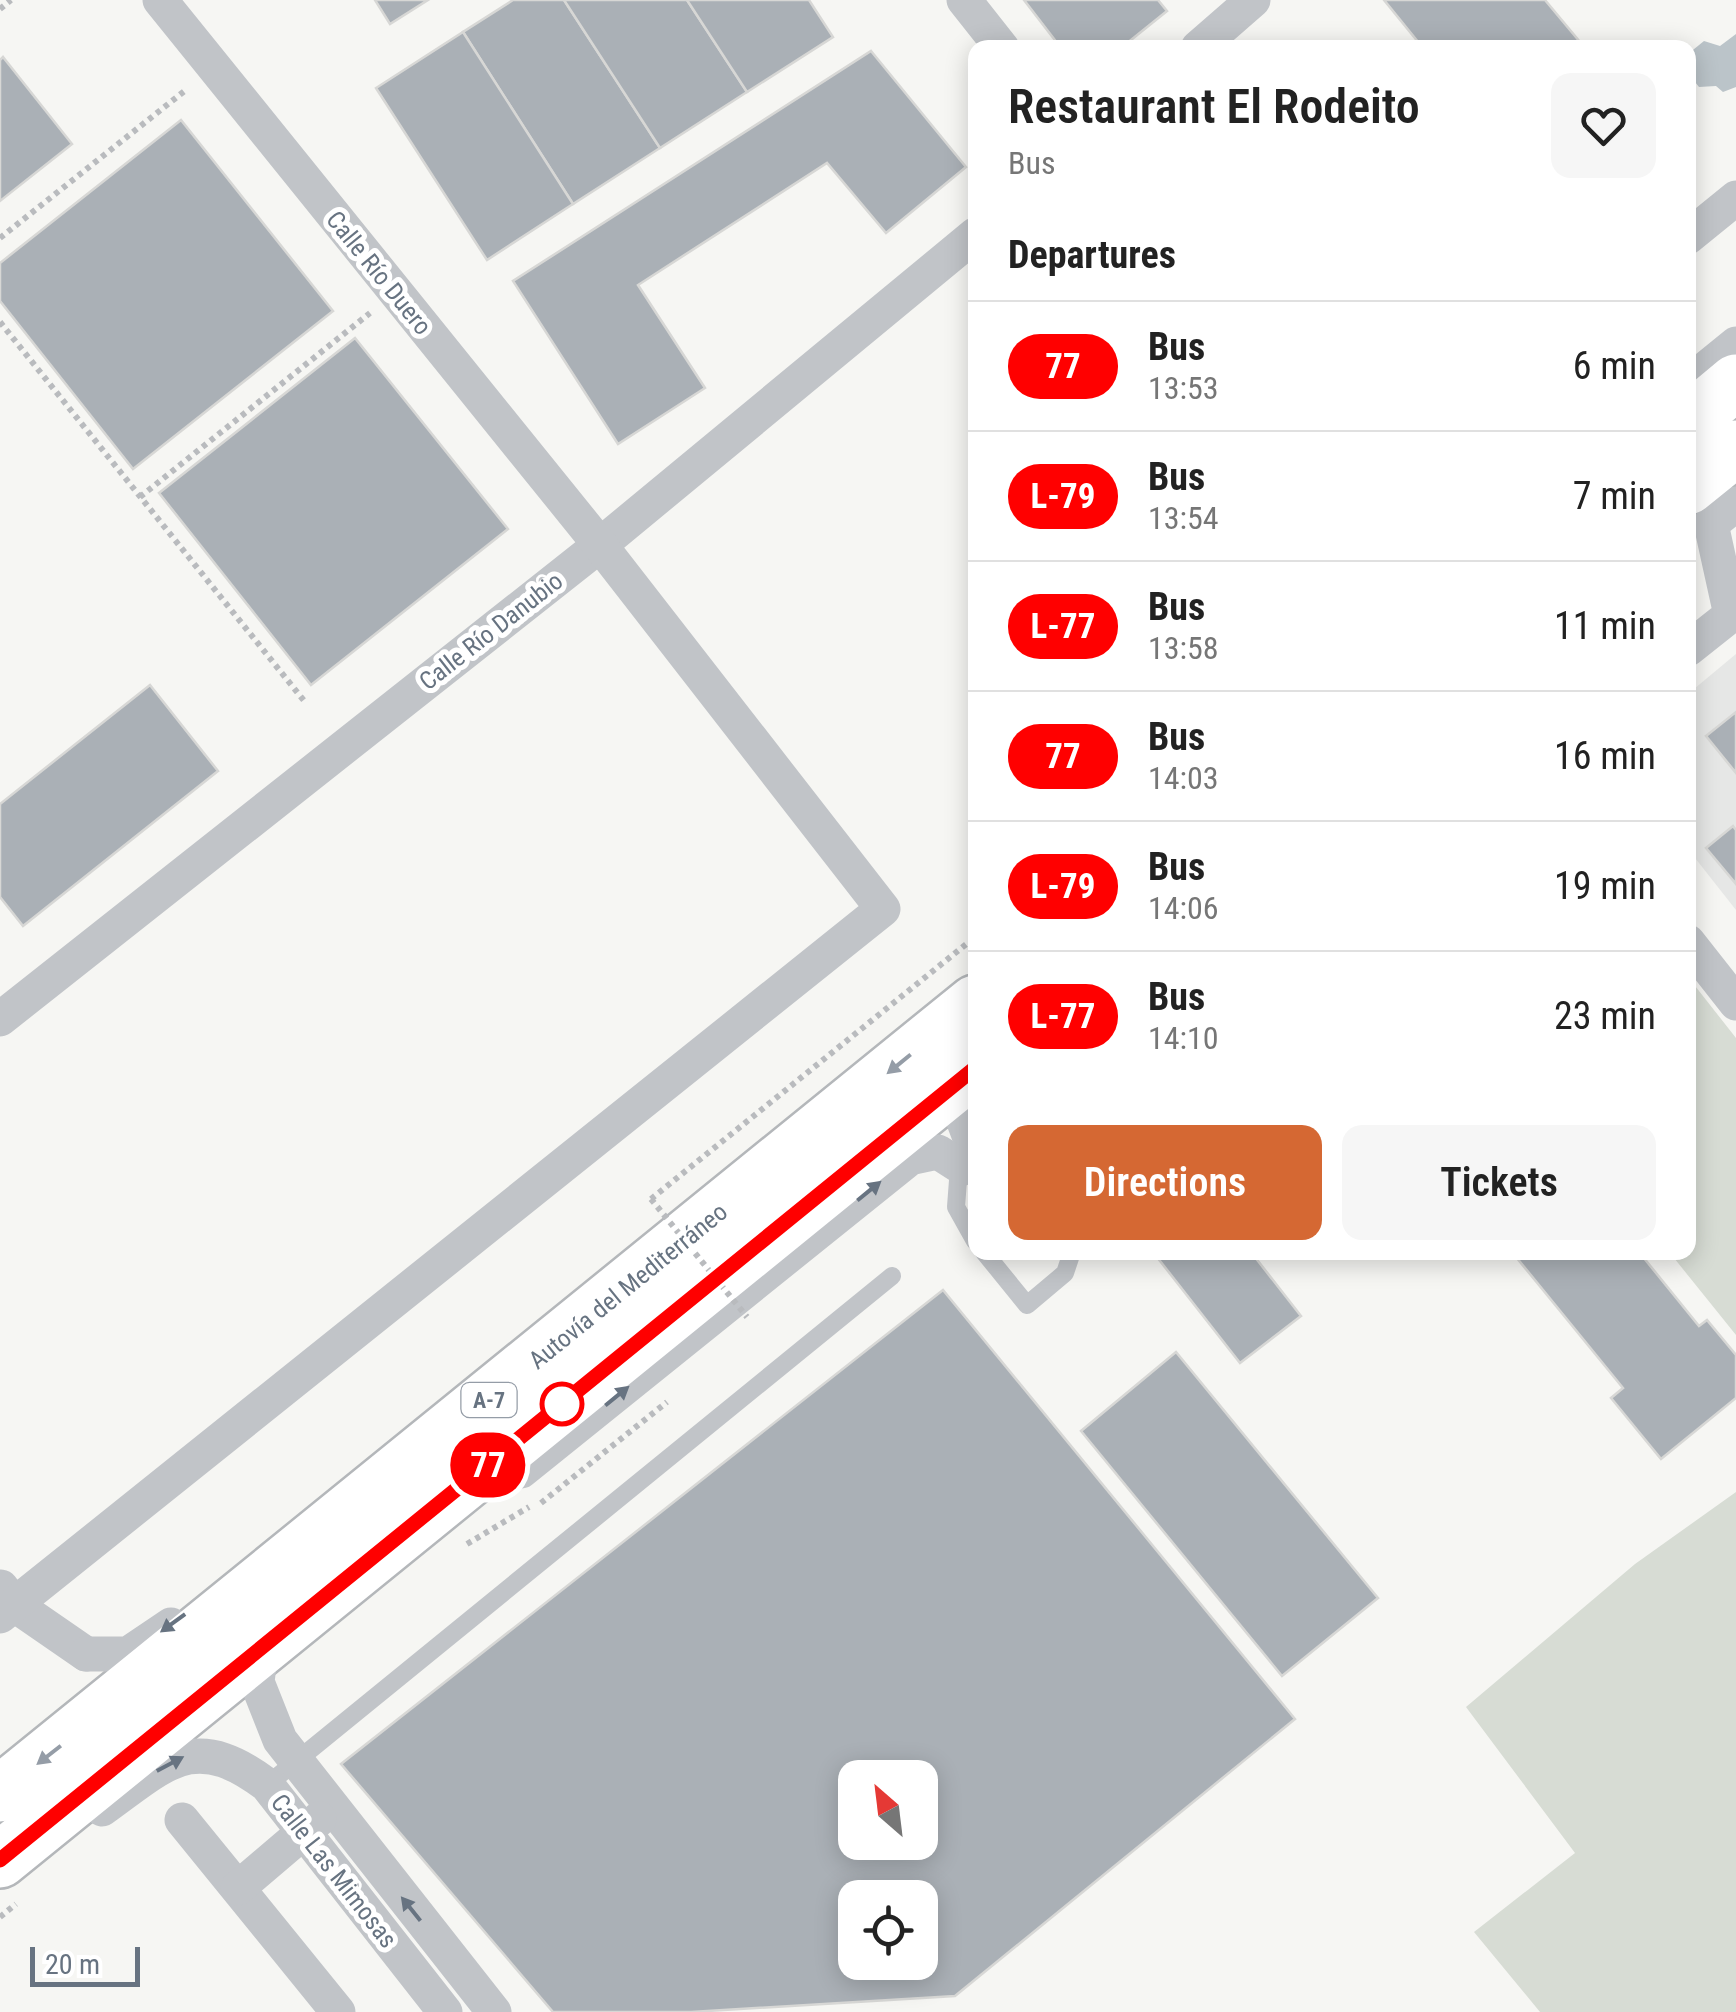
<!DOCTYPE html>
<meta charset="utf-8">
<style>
body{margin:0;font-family:"Roboto Condensed",sans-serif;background:#f6f6f6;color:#222;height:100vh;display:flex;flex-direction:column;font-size:38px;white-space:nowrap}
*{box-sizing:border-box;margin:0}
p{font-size:32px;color:#767676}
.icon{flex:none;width:55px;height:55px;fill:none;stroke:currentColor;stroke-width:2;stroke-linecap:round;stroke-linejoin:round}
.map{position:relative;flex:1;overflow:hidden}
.drawer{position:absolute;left:968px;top:40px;width:728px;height:1220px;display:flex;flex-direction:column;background:#fff;border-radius:20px;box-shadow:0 5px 25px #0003}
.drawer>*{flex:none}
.badge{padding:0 20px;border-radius:32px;font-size:35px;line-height:65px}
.needle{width:65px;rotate:332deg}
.tools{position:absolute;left:838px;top:1760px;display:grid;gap:20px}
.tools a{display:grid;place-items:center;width:100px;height:100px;border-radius:20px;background:#fff;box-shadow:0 5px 25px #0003;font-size:50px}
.scale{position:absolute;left:30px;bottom:25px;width:110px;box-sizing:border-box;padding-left:10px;border:5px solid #677381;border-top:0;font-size:28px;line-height:35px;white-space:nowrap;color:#677381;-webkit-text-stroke:8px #fff;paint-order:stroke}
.map>.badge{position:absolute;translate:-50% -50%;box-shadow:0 0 0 5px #fff}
h2{padding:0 40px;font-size:38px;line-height:90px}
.round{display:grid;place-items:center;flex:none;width:105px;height:105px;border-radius:20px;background:#f6f6f6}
.headline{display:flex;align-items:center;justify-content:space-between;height:170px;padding:0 40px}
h1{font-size:48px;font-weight:600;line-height:75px}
.action{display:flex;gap:20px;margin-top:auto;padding:20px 40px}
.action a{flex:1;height:115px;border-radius:20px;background:#d56833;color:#fff;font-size:40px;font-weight:600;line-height:115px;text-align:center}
.action a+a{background:#f6f6f6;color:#222}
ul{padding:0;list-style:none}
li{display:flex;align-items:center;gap:30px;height:130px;padding:0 40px;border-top:2px solid #e0e0e0}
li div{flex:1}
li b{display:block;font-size:38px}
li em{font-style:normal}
li .badge{min-width:110px;font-weight:700;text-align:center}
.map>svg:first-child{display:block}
</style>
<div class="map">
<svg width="1736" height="2012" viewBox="0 0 1736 2012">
<rect width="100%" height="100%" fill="#f6f6f3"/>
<path fill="#e6e7e6" d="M1736 654V910L1688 849V694Z"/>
<g fill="#d7dcd4">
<path d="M1688 977 1736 1038V1335L1670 1253 1688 1252Z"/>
<path d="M1736 1492V2012H1540L1474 1932 1575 1853 1466 1707 1635 1564Z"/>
</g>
<path fill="#bbc4c9" d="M1736 34V87L1723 92 1716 86 1699 87 1688 73V54L1704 41 1720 46Z"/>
<g fill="#aab0b6" stroke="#d7d7d5" stroke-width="2.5" fill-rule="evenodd">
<path d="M375 0H428L390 24Z"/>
<path d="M513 0H564L660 148 573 204 463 32Z"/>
<path d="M564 0H687L747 92 660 148Z"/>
<path d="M687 0H809L833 37 747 92Z"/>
<path d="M1024 0H1158L1167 11 1121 48H1061Z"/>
<path d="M1384 0H1545L1585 48H1423Z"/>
<path d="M463 32 573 204 487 260 376 88Z"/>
<path d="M871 51 966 167 886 233 827 163 638 285 705 388 618 444 513 281Z"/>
<path d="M3 57 72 144 0 201V60Z"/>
<path d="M181 120 333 311 133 469 0 301V263Z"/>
<path d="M355 338 508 529 311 685 159 493Z"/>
<path d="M150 685 218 771 23 926 0 897V804Z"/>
<path d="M1736 712V773L1706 736Z"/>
<path d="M1733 826 1736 830V884L1706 848Z"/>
<path d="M1153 1252H1251L1301 1316 1240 1363Z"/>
<path d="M1512 1252H1639L1699 1326 1707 1320 1736 1355V1398L1661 1459 1611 1398 1623 1388Z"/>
<path d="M943 1290 1295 1719 955 1996 691 2012H553L341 1764ZM855 1778H920V1842H855ZM855 1898H920V1962H855Z"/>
<path d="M1176 1352 1378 1598 1282 1676 1081 1431Z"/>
</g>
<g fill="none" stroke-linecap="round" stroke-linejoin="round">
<defs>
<g id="trunk">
<path d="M1688 422 1736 382"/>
<path d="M1688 487 1736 448"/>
<path d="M0 1794 975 1003"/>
<path d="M0 1860 975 1068"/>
</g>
</defs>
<use href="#trunk" stroke="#b4b7ba" stroke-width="60"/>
<g stroke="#b9bbbe" stroke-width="6" stroke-dasharray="5 5" stroke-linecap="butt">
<path d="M0 9 11 0"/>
<path d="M0 238 187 89"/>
<path d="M0 322 305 702"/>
<path d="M140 497 370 313"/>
<path d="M651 1199 975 937"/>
<path d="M541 1503 667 1402"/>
<path d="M467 1544 529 1507"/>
<path d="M0 1917 16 1904"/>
</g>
<g stroke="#c1c4c8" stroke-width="18">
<path d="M959 1167 956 1207 975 1241"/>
<path d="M984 1252 1027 1305 1065 1273 1072 1252"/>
<path d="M267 1785 892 1276"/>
</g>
<g stroke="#c1c4c8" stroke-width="35">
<path d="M964 0 1002 48"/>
<path d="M1198 48 1253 0"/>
<path d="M1688 237 1736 198"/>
<path d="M1688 383 1736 344"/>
<path d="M1688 649 1731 615 1711 524 1736 504"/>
<path d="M1688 942 1736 1003"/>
<path d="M0 1019 600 545 975 235"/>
<path d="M965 1077 963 1119 975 1151"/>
<path d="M521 1471 910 1158 938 1152 963 1168 975 1162"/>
<path d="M1 1587 15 1605 86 1654"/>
<path d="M0 1616 883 909 600 545 160 0"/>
<path d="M261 1649 257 1682 280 1740 494 2012"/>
<path d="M86 1654H128L171 1625"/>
<path d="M102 1809C165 1764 193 1729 267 1785L445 2012"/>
<path d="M182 1820 338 2012"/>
<path d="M238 1888 319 1819"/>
</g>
<use href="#trunk" stroke="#fff" stroke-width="55"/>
<path stroke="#b9bbbe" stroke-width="6" stroke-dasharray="5 5" stroke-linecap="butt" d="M651 1199 747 1317"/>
</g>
<defs><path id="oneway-solid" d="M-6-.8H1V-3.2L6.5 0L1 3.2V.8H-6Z" transform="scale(2.5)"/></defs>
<g fill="#959da7">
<use href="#oneway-solid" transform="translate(899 1064) rotate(141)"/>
<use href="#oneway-solid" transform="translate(49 1755) rotate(142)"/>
</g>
<g fill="#677381">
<use href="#oneway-solid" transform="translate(869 1191) rotate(-39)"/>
<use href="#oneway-solid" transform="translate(617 1396) rotate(-39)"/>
<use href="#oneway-solid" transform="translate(173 1623) rotate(144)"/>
<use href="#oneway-solid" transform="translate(170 1764) rotate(-28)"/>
<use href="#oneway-solid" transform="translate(411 1909) rotate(-129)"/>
</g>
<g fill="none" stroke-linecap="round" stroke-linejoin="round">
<defs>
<path id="line" d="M0 1860 975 1068"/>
</defs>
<use href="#line" stroke="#fff" stroke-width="22"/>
<use href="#line" stroke="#f00" stroke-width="15"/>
</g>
<circle fill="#fff" stroke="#f00" stroke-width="5" cx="562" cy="1404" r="20"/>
<g text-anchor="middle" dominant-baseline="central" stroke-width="10" stroke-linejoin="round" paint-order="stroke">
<rect fill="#fff" stroke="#959da7" stroke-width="2.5" x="461.5" y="1383" width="55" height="34" rx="8"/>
<g font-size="22" font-weight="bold" fill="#677381">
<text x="489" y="1400">A-7</text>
</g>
<g font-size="25" fill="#677381" stroke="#fff">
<text transform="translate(379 273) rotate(51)">Calle Río Duero</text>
<text transform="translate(491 631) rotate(-38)">Calle Río Danubio</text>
<text transform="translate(628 1286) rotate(-39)">Autovía del Mediterráneo</text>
<text transform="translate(334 1871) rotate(52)">Calle Las Mimosas</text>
</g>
</g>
</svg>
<div class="tools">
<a><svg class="needle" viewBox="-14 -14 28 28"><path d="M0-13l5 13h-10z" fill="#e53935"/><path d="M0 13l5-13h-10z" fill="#767676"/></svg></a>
<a><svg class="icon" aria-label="locate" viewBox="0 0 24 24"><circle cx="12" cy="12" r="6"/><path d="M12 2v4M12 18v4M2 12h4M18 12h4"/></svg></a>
</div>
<div class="scale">20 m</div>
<b class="badge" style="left:488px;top:1465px;background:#f00;color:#fff">77</b>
<section class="drawer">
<div class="headline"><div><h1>Restaurant El Rodeito</h1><p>Bus</p></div><a class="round"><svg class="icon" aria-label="heart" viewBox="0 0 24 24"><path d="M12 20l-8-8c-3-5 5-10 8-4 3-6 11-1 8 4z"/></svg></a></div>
<h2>Departures</h2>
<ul>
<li><span class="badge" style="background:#f00;color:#fff">77</span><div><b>Bus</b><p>13:53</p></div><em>6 min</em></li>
<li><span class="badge" style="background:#f00;color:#fff">L-79</span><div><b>Bus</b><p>13:54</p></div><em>7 min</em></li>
<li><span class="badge" style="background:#f00;color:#fff">L-77</span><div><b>Bus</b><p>13:58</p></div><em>11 min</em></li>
<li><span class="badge" style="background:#f00;color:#fff">77</span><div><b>Bus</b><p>14:03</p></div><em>16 min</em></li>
<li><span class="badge" style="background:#f00;color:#fff">L-79</span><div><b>Bus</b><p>14:06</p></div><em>19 min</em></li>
<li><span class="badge" style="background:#f00;color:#fff">L-77</span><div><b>Bus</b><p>14:10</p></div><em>23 min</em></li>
</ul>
<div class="action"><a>Directions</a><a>Tickets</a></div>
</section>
</div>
